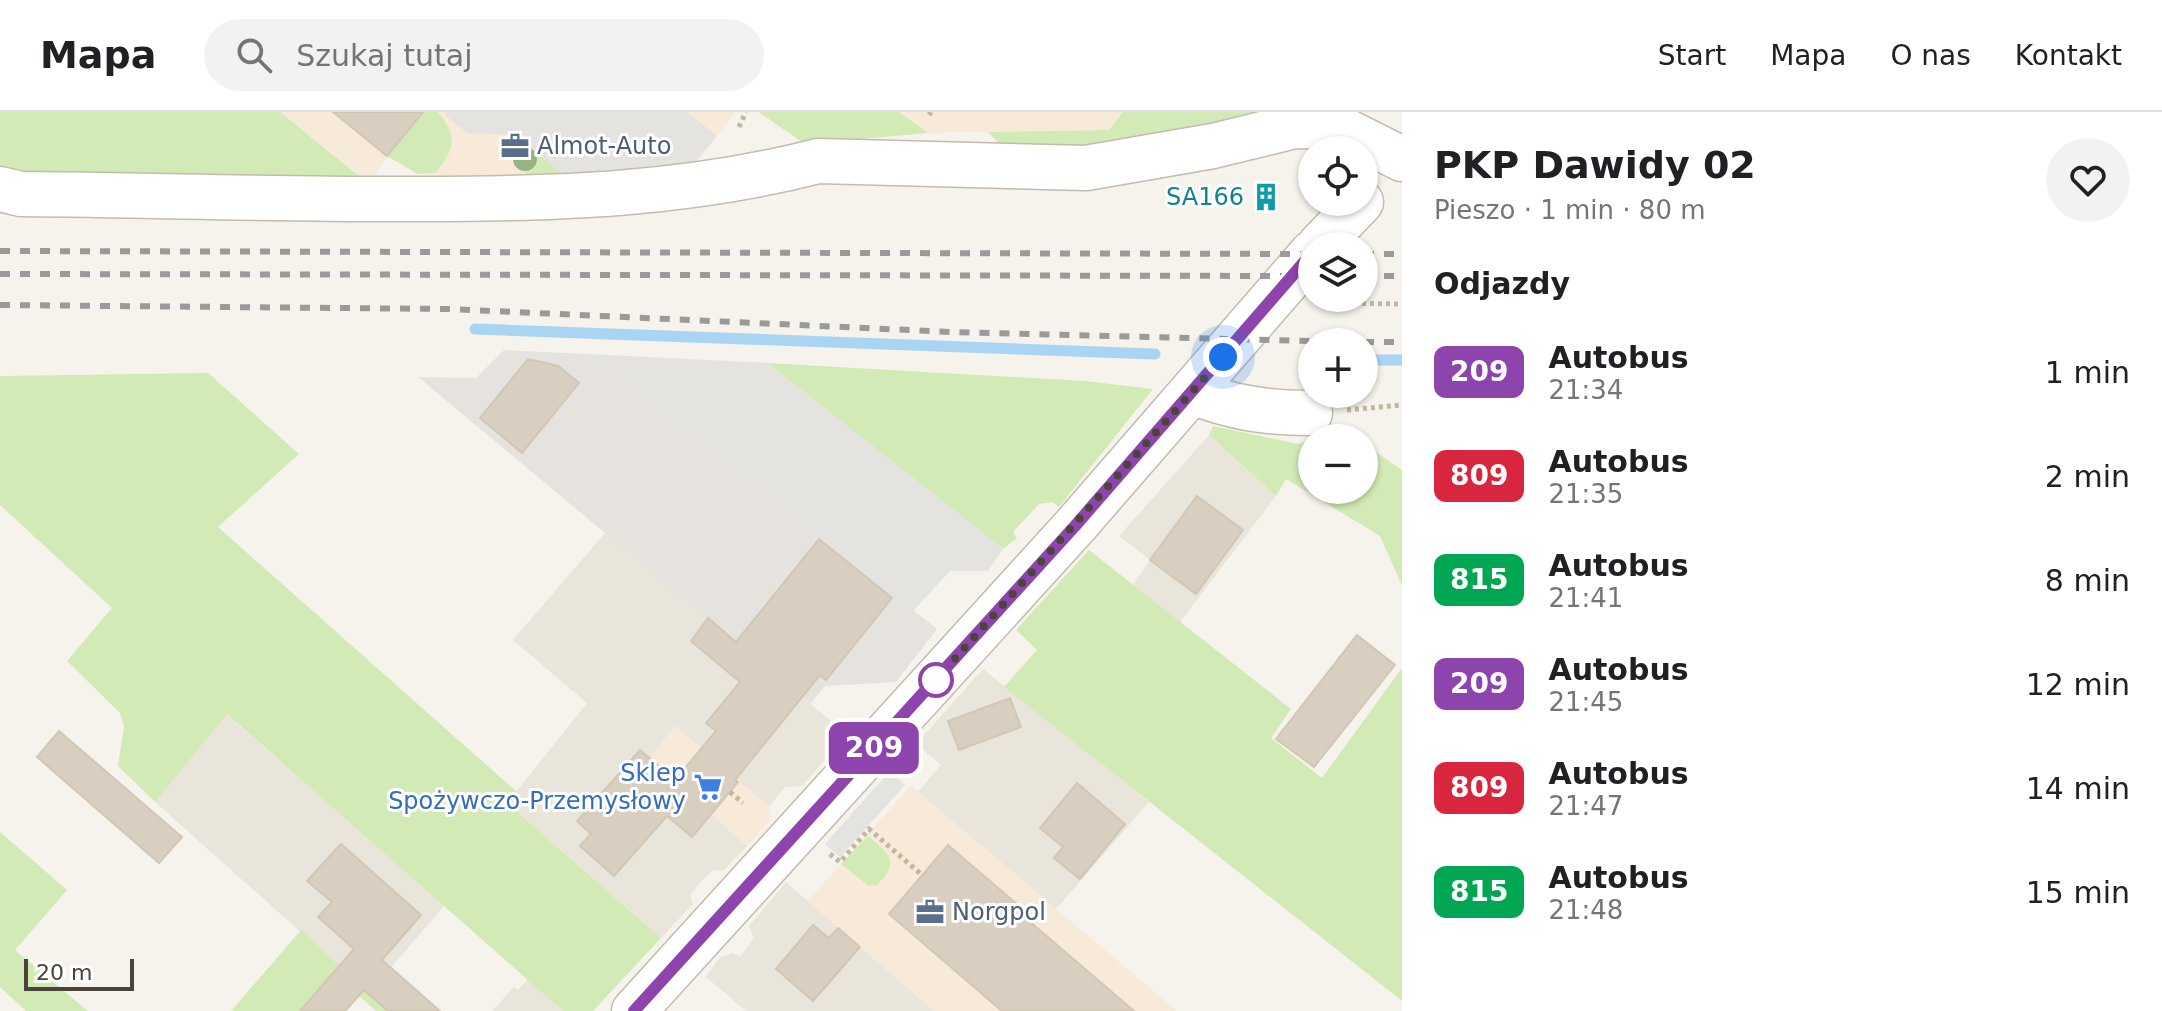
<!DOCTYPE html>
<html lang="pl">
<meta charset="utf-8">
<style>
body{margin:0;font-family:"DejaVu Sans",sans-serif;background:#f2f2f2;color:#202124;height:100vh;display:flex;flex-direction:column;font-size:30px;white-space:nowrap}
*{box-sizing:border-box;margin:0}
p{font-size:26px;color:#757577}
.icon{flex:none;width:44px;height:44px;fill:none;stroke:currentColor;stroke-width:2;stroke-linecap:round;stroke-linejoin:round}
.map{position:relative;flex:1;overflow:hidden}
.details{display:flex;flex-direction:column;background:#fff;width:760px}
.details>*{flex:none}
.badge{padding:0 16px;border-radius:12px;font-size:28px;line-height:52px}
.fabs{position:absolute;left:1298px;top:24px;display:grid;gap:16px}
.fabs a{display:grid;place-items:center;width:80px;height:80px;border-radius:50%;background:#fff;box-shadow:0 2px 6px #0004;font-size:40px}
.scale{position:absolute;left:24px;bottom:20px;width:110px;box-sizing:border-box;padding-left:8px;border:4px solid #4b4439;border-top:0;font-size:22px;line-height:28px;white-space:nowrap;color:#4b4439;-webkit-text-stroke:6px #fff;paint-order:stroke}
.you{position:absolute;width:40px;height:40px;margin:-20px;border:6px solid #fff;border-radius:50%;background:#1a73e8;box-shadow:0 0 0 12px #1a73e833}
.map>.badge{position:absolute;translate:-50% -50%;box-shadow:0 0 0 4px #fff}
h2{padding:0 32px;font-size:30px;line-height:72px}
.round{display:grid;place-items:center;flex:none;width:84px;height:84px;border-radius:42px;background:#f2f2f2}
.summary{display:flex;align-items:center;justify-content:space-between;height:136px;padding:0 32px}
h1{font-size:38px;font-weight:700;line-height:60px}
ul{padding:0;list-style:none}
li{display:flex;align-items:center;gap:24px;height:104px;padding:0 32px}
li div{flex:1}
li b{display:block;font-size:30px}
li em{font-style:normal}
li .badge{min-width:88px;font-weight:700;text-align:center}
header{display:flex;align-items:center;gap:48px;box-sizing:border-box;height:112px;padding:0 40px;background:#fff;border-bottom:2px solid #e0e0e0}
header strong{font-size:38px}
nav{display:flex;gap:44px;margin-inline-start:auto;font-size:28px}
.search{width:560px;height:72px;background:#f2f2f2;display:flex;align-items:center;gap:20px;box-sizing:border-box;padding:0 28px;border-radius:44px;color:#757577;font-size:30px}
main{display:flex;flex:1;min-height:0}
.map>svg:first-child{display:block}
</style>
<header>
<strong>Mapa</strong>
<div class="search"><svg class="icon" aria-label="search" viewBox="0 0 24 24"><circle cx="10" cy="10" r="6"/><path d="M15 15l6 6"/></svg>Szukaj tutaj</div>
<nav><a>Start</a><a>Mapa</a><a>O nas</a><a>Kontakt</a></nav>
</header>
<main>
<div class="map">
<svg width="1402" height="899" viewBox="0 0 1402 899">
<rect width="100%" height="100%" fill="#f6f3ec"/>
<g fill="#eae5da">
<path d="M1209 323 1276 384 1180 510 1133 473 1150 448 1119 424Z"/>
<path d="M605 421 847 622 802 674 785 675 769 695 675 614 650 647 747 734 723 759 713 758 700 771 690 783 693 792 661 826 507 691 587 591 513 528Z"/>
<path d="M983 557 1149 690 1056 797 918 680 941 653 916 632Z"/>
<path d="M226 602 445 793 369 881 155 690Z"/>
<path d="M786 770 934 899H746L706 865 720 845 733 841 740 845 754 826 749 814Z"/>
<path d="M528 867 563 899H492L514 875 518 878Z"/>
</g>
<g fill="#f7ead8">
<path d="M280 0H736L691 56 676 60 489 65 418 62 387 44 375 63 360 65Z"/>
<path d="M757 0H1123L1109 18 918 21 805 32Z"/>
<path d="M675 614 769 695 771 707 747 734 649 646Z"/>
<path d="M911 674 1177 899H934L808 789Z"/>
</g>
<path fill="#e6e2dd" d="M504 238 588 242 937 517 896 570 825 574 810 592 418 265 476 266Z"/>
<g fill="#d2eab5">
<path d="M0 0H280L360 65 0 63Z"/>
<path d="M423 0H438C458 24 455 38 435 61L418 62 387 44Z"/>
<path d="M759 0H899L928 21 805 32Z"/>
<path d="M1123 0H1263L1199 13 1116 35 1002 34 988 20 1109 18Z"/>
<path d="M514 23 569 67 527 66Z"/>
<path d="M767 251 1085 269 1153 277 1059 395 1052 390 1039 392 1013 420 1017 426 1003 437Z"/>
<path d="M208 261 299 342 218 415 517 680 508 692 661 826 593 899H563L227 602 155 690 118 654 124 615 120 601 67 549 112 496 0 393V264Z"/>
<path d="M1213 314 1298 332 1312 327V378H1364V332L1402 358V474L1380 424 1286 367 1276 384 1209 323Z"/>
<path d="M1089 438 1291 597 1271 626 1322 666 1402 556V889L1004 575 1037 538 1016 518Z"/>
<path d="M0 720 67 778 15 838 88 899H26L0 875Z"/>
<path d="M868 724C889 742 901 750 877 773L869 774 841 752Z"/>
<path d="M301 818 388 899H376L333 861 300 899H231Z"/>
</g>
<g fill="#e5e3e0">
<path d="M447 0H687L717 24 691 56 569 67 514 23 467 21 445 3Z"/>
<path d="M588 242 767 251 1003 437 988 459H950L913 499Z"/>
<path d="M890 659 905 673 840 745 825 732Z"/>
</g>
<g fill="none" stroke-linecap="round" stroke-linejoin="round">
<g stroke="#a9d4f2" stroke-width="11">
<path d="M475 217 1155 242"/>
<path d="M1364 248H1402"/>
</g>
</g>
<g fill="#d8cfc1" stroke="#d3c7b4" stroke-width="2">
<path d="M333 0H423L387 44Z"/>
<path d="M528 247 558 254 579 271 522 341 480 306Z"/>
<path d="M1197 384 1243 418 1196 482 1150 448Z"/>
<path d="M819 427 892 486 826 568 820 563 735 668 738 670 692 725 667 704 614 764 580 734 591 722 577 709 640 638 675 668 716 619 706 611 740 570 691 529 708 506 736 530Z"/>
<path d="M1357 523 1395 553 1314 655 1276 627Z"/>
<path d="M1010 586 1021 615 959 638 948 609Z"/>
<path d="M59 619 182 725 159 751 37 645Z"/>
<path d="M1077 671 1125 712 1080 767 1054 746 1063 735 1040 716Z"/>
<path d="M341 732 421 803 382 848 440 899H388L364 878 345 899H300L354 837 318 805 332 790 307 769Z"/>
<path d="M948 733 1018 793 1015 797 1134 899H1002L889 802Z"/>
<path d="M813 813 829 826 838 816 860 835 813 889 776 857Z"/>
</g>
<g fill="none" stroke-linecap="round" stroke-linejoin="round">
<defs>
<g id="minor">
<path d="M0 77 21 82C155 83 288 88 421 87 556 87 686 83 818 49L1086 56 1213 34 1295 14 1338 15 1402 47"/>
<path d="M1319 134 1361 90"/>
<path d="M1193 280C1232 296 1268 301 1310 301"/>
<path d="M634 899 1075 414 1312 141"/>
</g>
</defs>
<use href="#minor" stroke="#c2bbae" stroke-width="47"/>
<g stroke="#c4b79f" stroke-width="5" stroke-dasharray="4 4" stroke-linecap="butt">
<path d="M929 3 931 0"/>
<path d="M739 15 746 0"/>
<path d="M1322 191 1402 192"/>
<path d="M1347 298 1402 293"/>
<path d="M730 680 743 691"/>
<path d="M830 742 840 750 869 717 922 763"/>
</g>
<use href="#minor" stroke="#fff" stroke-width="44"/>
<g stroke="#9a9a9a" stroke-width="6" stroke-dasharray="10 10" stroke-linecap="butt">
<path d="M0 139 1312 142"/>
<path d="M1364 142H1402"/>
<path d="M0 162 1312 164"/>
<path d="M1364 164H1402"/>
<path d="M0 193 449 197 952 220 1344 230"/>
<path d="M1364 230H1402"/>
</g>
</g>
<circle fill="#97b381" cx="525" cy="47" r="12"/>
<g fill="none" stroke-linecap="round" stroke-linejoin="round">
<defs>
<path id="line" d="M634 899 1075 414 1312 141"/>
</defs>
<use href="#line" stroke="#fff" stroke-width="18"/>
<use href="#line" stroke="#8e44ad" stroke-width="12"/>
<path stroke="#4b4439" stroke-width="8" stroke-dasharray="0 14.4" d="M936 568 1223 245"/>
</g>
<defs>
<symbol id="office-bare" viewBox="-9 -9 18 18"><path d="M-6-3h4V-5.5h4V-3h4V5H-6ZM-1-4.5V-3h2v-1.5ZM-6 0V1H6V0Z" fill="#5c6f8a" stroke="#fff" stroke-width="2.5" paint-order="stroke"/></symbol>
<symbol id="building-bare" viewBox="-9 -9 18 18"><path d="M-4-6H4V6H1V3H-1V6H-4ZM-2.5-4.3h1.7v1.8h-1.7ZM.8-4.3h1.7v1.8H.8ZM-2.5-1h1.7V.8h-1.7ZM.8-1h1.7V.8H.8Z" fill="#0f9aa8" stroke="#fff" stroke-width="2.5" paint-order="stroke"/></symbol>
<symbol id="supermarket-bare" viewBox="-9 -9 18 18"><path d="M-6-5.5h2.5l.6 2H6L4.5 2H-2.5L-4.4-4H-6ZM-1.5 3.2a1.3 1.3 0 1 0 .1 0ZM3 3.2a1.3 1.3 0 1 0 .1 0Z" fill="#3f7fe0" stroke="#fff" stroke-width="2.5" paint-order="stroke"/></symbol>
</defs>
<g fill-rule="evenodd">
<use href="#office-bare" x="495" y="14" width="40" height="40"/>
<use href="#building-bare" x="1246" y="65" width="40" height="40"/>
<use href="#supermarket-bare" x="688" y="655" width="40" height="40"/>
<use href="#office-bare" x="910" y="780" width="40" height="40"/>
</g>
<circle fill="#fff" stroke="#8e44ad" stroke-width="4" cx="936" cy="568" r="16"/>
<g text-anchor="middle" dominant-baseline="central" stroke-width="6" stroke-linejoin="round" paint-order="stroke">
<g font-size="24" fill="#4e5e75" stroke="#fff" text-anchor="start">
<text x="537" y="34">Almot-Auto</text>
<text x="952" y="800">Norgpol</text>
</g>
<g font-size="24" fill="#0d838f" stroke="#fff" text-anchor="end">
<text x="1244" y="85">SA166</text>
</g>
<g font-size="24" fill="#366cbe" stroke="#fff" text-anchor="end">
<text x="686" y="661">Sklep<tspan x="686" dy="28">Spożywczo-Przemysłowy</tspan></text>
</g>
</g>
</svg>
<div class="fabs">
<a><svg class="icon" aria-label="locate" viewBox="0 0 24 24"><circle cx="12" cy="12" r="6"/><path d="M12 2v4M12 18v4M2 12h4M18 12h4"/></svg></a>
<a><svg class="icon" aria-label="layers" viewBox="0 0 24 24"><path d="M12 4l9 5-9 5-9-5zM3 14l9 5 9-5"/></svg></a>
<a>+</a>
<a>−</a>
</div>
<div class="scale">20 m</div>
<div class="you" style="left:1223px;top:245px"></div>
<b class="badge" style="left:874px;top:636px;background:#8e44ad;color:#fff">209</b>
</div>
<section class="details">
<div class="summary"><div><h1>PKP Dawidy 02</h1><p>Pieszo · 1 min · 80 m</p></div><a class="round"><svg class="icon" aria-label="heart" viewBox="0 0 24 24"><path d="M12 20l-8-8c-3-5 5-10 8-4 3-6 11-1 8 4z"/></svg></a></div>
<h2>Odjazdy</h2>
<ul>
<li><span class="badge" style="background:#8e44ad;color:#fff">209</span><div><b>Autobus</b><p>21:34</p></div><em>1 min</em></li>
<li><span class="badge" style="background:#d7263d;color:#fff">809</span><div><b>Autobus</b><p>21:35</p></div><em>2 min</em></li>
<li><span class="badge" style="background:#00a651;color:#fff">815</span><div><b>Autobus</b><p>21:41</p></div><em>8 min</em></li>
<li><span class="badge" style="background:#8e44ad;color:#fff">209</span><div><b>Autobus</b><p>21:45</p></div><em>12 min</em></li>
<li><span class="badge" style="background:#d7263d;color:#fff">809</span><div><b>Autobus</b><p>21:47</p></div><em>14 min</em></li>
<li><span class="badge" style="background:#00a651;color:#fff">815</span><div><b>Autobus</b><p>21:48</p></div><em>15 min</em></li>
</ul>
</section>
</main>
